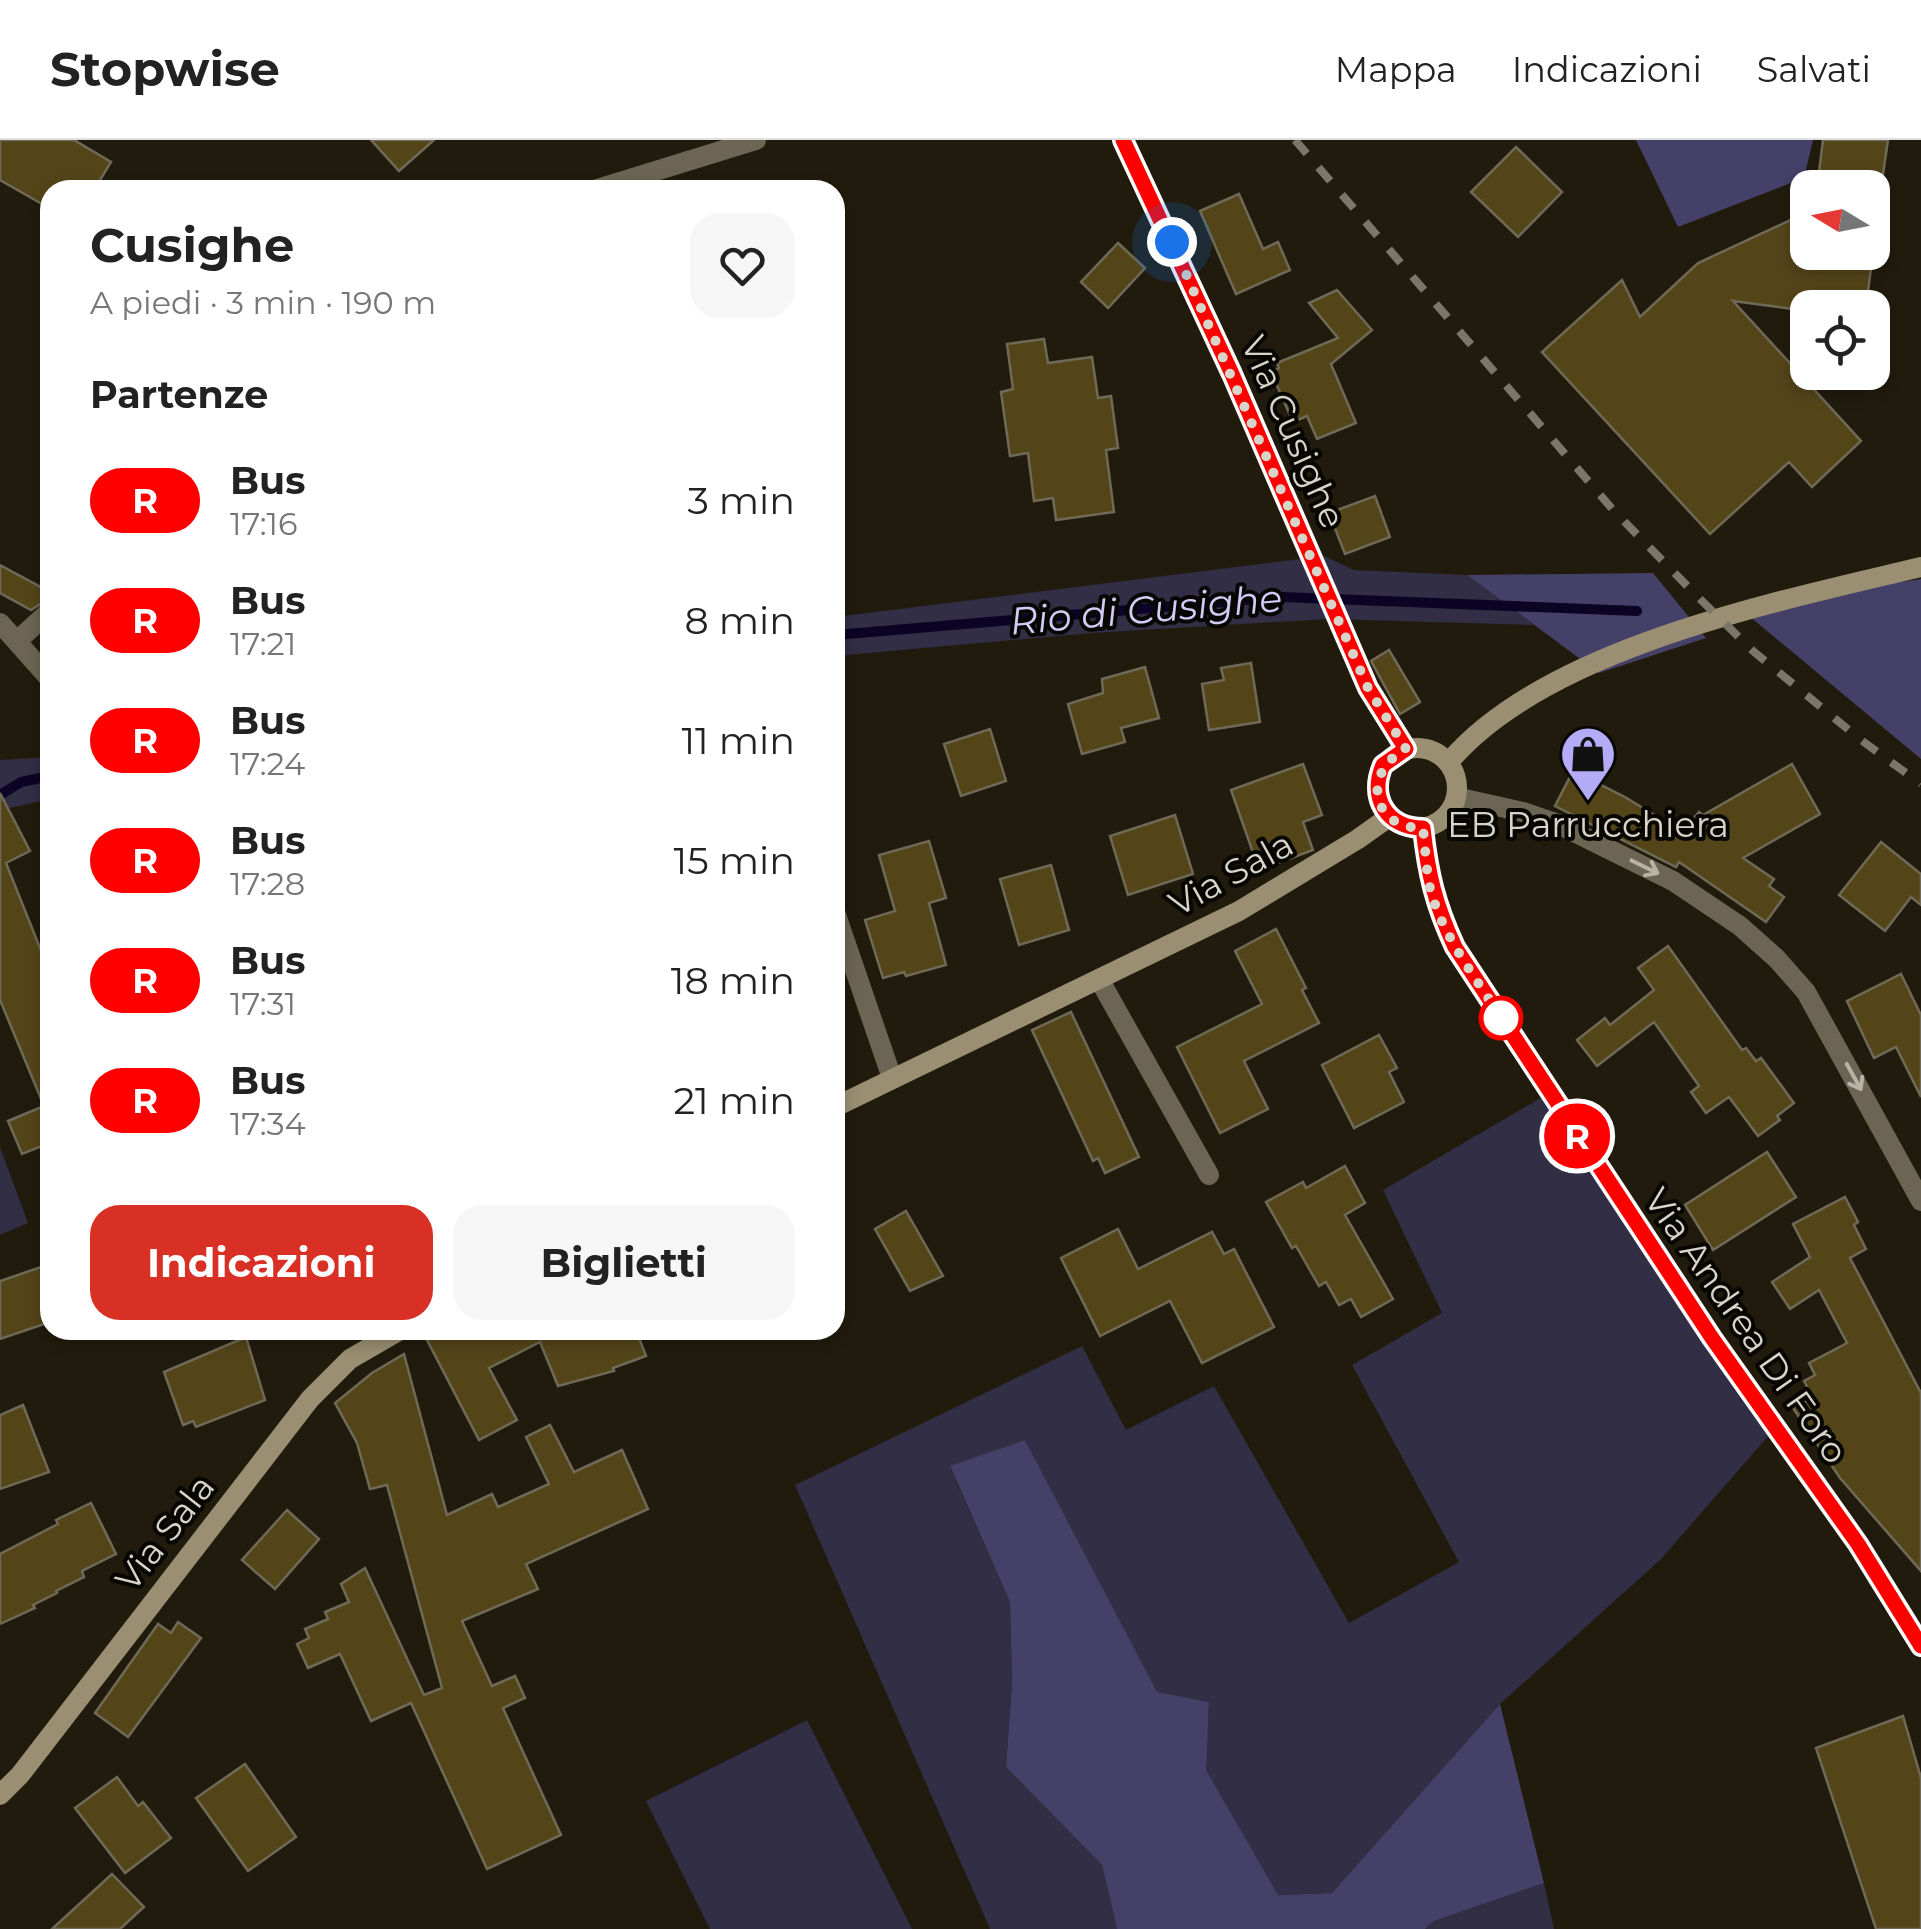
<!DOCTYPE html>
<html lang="it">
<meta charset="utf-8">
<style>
body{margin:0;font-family:Montserrat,sans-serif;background:#f6f6f6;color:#222;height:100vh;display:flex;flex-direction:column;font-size:38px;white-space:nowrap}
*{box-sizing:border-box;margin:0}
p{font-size:32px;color:#767676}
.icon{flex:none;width:55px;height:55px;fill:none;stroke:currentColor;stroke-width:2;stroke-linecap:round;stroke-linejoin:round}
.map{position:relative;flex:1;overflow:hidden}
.drawer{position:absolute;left:40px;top:40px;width:805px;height:1160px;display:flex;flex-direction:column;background:#fff;border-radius:30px;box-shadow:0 5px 15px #0003}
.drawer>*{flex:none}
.badge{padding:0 20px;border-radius:32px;font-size:35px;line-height:65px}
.needle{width:65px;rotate:280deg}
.tools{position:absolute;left:1790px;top:30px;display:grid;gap:20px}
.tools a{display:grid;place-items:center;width:100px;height:100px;border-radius:20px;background:#fff;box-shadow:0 5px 15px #0003;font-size:50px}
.you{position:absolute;width:50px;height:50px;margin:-25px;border:8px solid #fff;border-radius:50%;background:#1a73e8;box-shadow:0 0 0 15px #1a73e833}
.map>.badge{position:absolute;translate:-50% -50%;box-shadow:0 0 0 5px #fff}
h2{padding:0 50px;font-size:38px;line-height:90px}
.round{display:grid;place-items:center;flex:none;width:105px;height:105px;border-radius:30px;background:#f6f6f6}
.head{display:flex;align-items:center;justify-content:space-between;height:170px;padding:0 50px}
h1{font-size:48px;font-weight:700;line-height:75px}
.primary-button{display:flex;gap:20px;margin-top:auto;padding:20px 50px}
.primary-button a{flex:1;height:115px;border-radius:30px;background:#d93025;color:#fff;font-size:40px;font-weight:700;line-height:115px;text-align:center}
.primary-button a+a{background:#f6f6f6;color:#222}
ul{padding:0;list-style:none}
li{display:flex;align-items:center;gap:30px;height:120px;padding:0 50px}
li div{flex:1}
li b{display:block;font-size:38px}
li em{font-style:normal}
li .badge{min-width:110px;font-weight:700;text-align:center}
header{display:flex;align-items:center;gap:60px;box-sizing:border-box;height:140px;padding:0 50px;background:#fff;border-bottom:2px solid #e0e0e0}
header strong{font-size:48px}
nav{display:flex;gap:55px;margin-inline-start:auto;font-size:35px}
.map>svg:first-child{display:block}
.green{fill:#312e45}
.forest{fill:#454067}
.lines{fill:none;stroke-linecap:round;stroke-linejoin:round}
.stream{stroke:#0c0424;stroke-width:10}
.building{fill:#544519;stroke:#6f6957;stroke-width:2.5}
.street{stroke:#6c6553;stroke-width:20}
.secondary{stroke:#9a8f72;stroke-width:20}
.rail{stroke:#7a7669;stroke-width:8;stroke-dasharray:18 18;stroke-linecap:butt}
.oneway{stroke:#b7b3a6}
.line-casing{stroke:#fff;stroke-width:22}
.line{stroke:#f00;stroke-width:15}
.walk{stroke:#d7d4ca;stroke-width:10;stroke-dasharray:0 18}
.stop-dot{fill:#fff;stroke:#f00;stroke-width:5}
.labels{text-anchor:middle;stroke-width:8;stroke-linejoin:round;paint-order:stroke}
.street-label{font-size:35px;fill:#d7d4ca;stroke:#080602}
.poi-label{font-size:35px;fill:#d7d4ca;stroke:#080602}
.water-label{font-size:38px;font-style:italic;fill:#d0ccf6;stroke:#080602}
</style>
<header>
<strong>Stopwise</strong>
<nav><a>Mappa</a><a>Indicazioni</a><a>Salvati</a></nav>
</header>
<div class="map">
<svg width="1921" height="1789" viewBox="0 0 1921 1789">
<rect width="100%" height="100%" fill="#201b0c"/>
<g class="green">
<polygon points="1324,416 1354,430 1467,435 1534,485 1328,479 1092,493 835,516 835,477"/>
<polygon points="50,617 50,659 0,670 0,620"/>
<polygon points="1556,949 1771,1293 1661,1419 1500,1564 1332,1753 1278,1755 1205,1630 1209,1562 1157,1553 1025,1300 950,1327 1010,1462 1012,1543 1006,1627 1102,1725 1117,1789 990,1789 795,1345 1082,1206 1126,1290 1214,1246 1349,1483 1459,1422 1352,1225 1442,1173 1383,1050"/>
<polygon points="0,1007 28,1083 0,1095"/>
<polygon points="807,1580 912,1789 710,1789 646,1661"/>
<polygon points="1544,1743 1554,1789 1425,1789 1434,1781"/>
</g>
<g class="forest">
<polygon points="1636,0 1813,0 1804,38 1678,87"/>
<polygon points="1653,433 1706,498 1599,533 1467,435"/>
<polygon points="1921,439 1921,619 1737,466"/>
<polygon points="1025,1300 1157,1552 1209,1562 1206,1630 1278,1755 1332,1753 1500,1564 1544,1743 1434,1781 1425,1789 1117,1789 1102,1725 1006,1627 1012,1543 1010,1462 950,1326"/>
</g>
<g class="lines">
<g class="stream">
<polyline points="835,495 1282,457 1637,471"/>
<polyline points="0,655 21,642 50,636"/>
</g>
</g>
<g class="building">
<polygon points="0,0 74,0 111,22 94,50 50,50 49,68 0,40"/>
<polygon points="371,0 434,0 399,31"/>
<polygon points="1823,0 1888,0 1881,48 1817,48"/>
<polygon points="1516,7 1562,52 1518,97 1471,52"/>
<polygon points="1239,54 1263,109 1278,102 1290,130 1236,154 1200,71"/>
<polygon points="1808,72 1808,112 1873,112 1866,168 1808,168 1808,171 1733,161 1861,301 1812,347 1789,322 1710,394 1542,212 1622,140 1640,177 1698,123"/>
<polygon points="1118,103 1145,128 1108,168 1081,142"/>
<polygon points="1337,150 1372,190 1331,224 1356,283 1317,299 1307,276 1293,282 1271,232 1279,228 1277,223 1338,198 1309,163"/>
<polygon points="1044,199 1048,223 1092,217 1098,258 1111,256 1118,308 1106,310 1114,372 1056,380 1053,358 1034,361 1028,313 1010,316 1001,252 1013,249 1007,204"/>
<polygon points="1375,356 1390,397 1345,414 1329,373"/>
<polygon points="0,425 50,452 50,458 31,470 0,453"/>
<polygon points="1389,510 1420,562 1400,574 1371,521"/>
<polygon points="1251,523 1260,582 1209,590 1202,544 1224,540 1221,528"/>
<polygon points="1145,527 1159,578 1121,588 1125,602 1082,614 1068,564 1103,553 1102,539"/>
<polygon points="990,589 1006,641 961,656 944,604"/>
<polygon points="1303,624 1322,675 1303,682 1313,710 1259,730 1231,650"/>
<polygon points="1792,624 1820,674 1743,718 1774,739 1769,746 1784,757 1766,782 1679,722 1676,727 1555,666 1573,631 1625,657 1682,692 1699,672 1703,675"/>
<polygon points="0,653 30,711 6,723 50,833 50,1003 22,1014 8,981 44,966 0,860"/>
<polygon points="1175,675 1193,734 1128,755 1110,696"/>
<polygon points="929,701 946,758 929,763 946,825 906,836 904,832 883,838 865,780 895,771 879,715"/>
<polygon points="1881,702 1921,734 1921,765 1911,757 1885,791 1839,755"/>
<polygon points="1051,725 1069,790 1019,805 1000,739"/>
<polygon points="1276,789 1306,848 1302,850 1319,883 1244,921 1268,969 1220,993 1177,907 1262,864 1235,811"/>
<polygon points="1668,806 1742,910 1746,908 1756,921 1761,918 1794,963 1777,976 1780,980 1758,996 1729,957 1706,973 1691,952 1699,946 1654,882 1597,926 1577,900 1605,878 1610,885 1654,850 1638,828"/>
<polygon points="1901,834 1921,875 1921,957 1896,907 1874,918 1847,861"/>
<polygon points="1071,872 1139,1017 1105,1033 1098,1018 1093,1021 1032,890"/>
<polygon points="1379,895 1397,928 1389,932 1404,962 1354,988 1322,925"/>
<polygon points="1767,1012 1796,1057 1713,1110 1685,1065"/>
<polygon points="1345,1026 1365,1063 1345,1075 1393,1159 1361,1177 1351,1159 1339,1165 1326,1142 1319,1146 1296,1106 1292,1108 1266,1062 1303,1042 1306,1048"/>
<polygon points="1845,1057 1858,1082 1854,1085 1866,1109 1850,1118 1921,1253 1921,1431 1840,1338 1793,1268 1813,1258 1804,1241 1815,1235 1809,1223 1847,1203 1819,1150 1790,1169 1772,1142 1810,1117 1793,1084"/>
<polygon points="906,1071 943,1136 910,1151 875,1089"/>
<polygon points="1118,1089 1138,1129 1212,1092 1224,1114 1234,1109 1274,1187 1202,1223 1170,1161 1100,1196 1061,1118"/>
<polygon points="50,1124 50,1182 0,1199 0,1141"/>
<polygon points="448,1190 636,1190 646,1216 613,1228 614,1231 558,1246 540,1202 489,1228 517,1280 479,1300 427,1200"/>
<polygon points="246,1197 265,1260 196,1287 193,1281 183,1285 164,1232"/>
<polygon points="404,1214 447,1375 492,1354 498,1367 549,1344 526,1297 550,1285 574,1332 622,1310 648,1369 526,1424 538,1449 462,1481 492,1546 515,1536 525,1558 503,1568 561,1695 487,1729 411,1563 371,1581 340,1514 308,1528 297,1504 309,1498 305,1489 328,1479 325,1472 349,1462 341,1444 365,1428 424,1555 442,1548 387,1345 370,1349 357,1303 335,1263 372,1233"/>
<polygon points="23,1265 49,1332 0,1349 0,1275"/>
<polygon points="91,1363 116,1414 82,1431 84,1437 56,1451 57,1453 33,1465 35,1468 0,1484 0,1414 58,1384 56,1380"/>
<polygon points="287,1370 319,1399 275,1449 242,1420"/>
<polygon points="178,1482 201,1498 128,1597 95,1573 158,1484 171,1493"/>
<polygon points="1903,1576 1921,1638 1921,1789 1876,1789 1816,1608"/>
<polygon points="245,1624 296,1697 248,1731 196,1658"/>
<polygon points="117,1637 138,1666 143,1662 171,1698 125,1733 75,1668"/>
<polygon points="112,1734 144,1767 120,1789 52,1789"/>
</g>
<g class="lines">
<g class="street">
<polyline points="594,50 756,0"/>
<polyline points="0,483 50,539"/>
<polyline points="17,501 50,471"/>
<polyline points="1456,657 1523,672 1558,684 1673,741 1740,786 1777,819 1806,852 1921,1061"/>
<polyline points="835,772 892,938"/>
<polyline points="1099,839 1209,1035"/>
</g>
<g class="secondary">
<polyline points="1123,0 1232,234 1368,548 1405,609"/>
<circle cx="1417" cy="648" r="40"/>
<path d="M1449 622C1545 508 1779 461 1921 427"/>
<path d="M1423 688C1428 734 1434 764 1455 807L1712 1199 1858 1404 1921 1506"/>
<polyline points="835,967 1239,771 1358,699 1389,677"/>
<polyline points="0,1655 20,1635 310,1259 350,1219 400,1190"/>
</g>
<polyline class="rail" points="1295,0 1614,371 1697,456 1753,511 1861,600 1921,644"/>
</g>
<defs><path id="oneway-shaft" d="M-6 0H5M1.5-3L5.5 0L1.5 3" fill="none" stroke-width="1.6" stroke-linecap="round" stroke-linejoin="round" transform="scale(2.5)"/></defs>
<g class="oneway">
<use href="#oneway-shaft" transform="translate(1645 727) rotate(26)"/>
<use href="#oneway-shaft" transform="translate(1854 937) rotate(61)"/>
</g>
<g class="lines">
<g class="line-casing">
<path id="line" d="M1123 0 1232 234 1368 548 1406 609 1383 625C1369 657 1386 688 1423 688 1428 734 1435 764 1455 807L1712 1198 1858 1404 1921 1506"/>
</g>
<use href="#line" class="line"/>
<path class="walk" d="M1172 102 1368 548 1406 609C1361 632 1371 689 1423 688 1425 706 1426 725 1429 744 1440 793 1475 836 1501 878"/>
</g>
<defs>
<g id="shop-pin" transform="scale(2.875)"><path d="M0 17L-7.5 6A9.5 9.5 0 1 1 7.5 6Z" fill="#b5acf8" stroke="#080602"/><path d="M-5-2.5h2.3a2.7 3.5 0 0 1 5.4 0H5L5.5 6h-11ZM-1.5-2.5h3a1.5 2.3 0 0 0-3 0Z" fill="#111"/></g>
</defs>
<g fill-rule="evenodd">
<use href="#shop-pin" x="1588" y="614"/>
</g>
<circle class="stop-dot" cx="1501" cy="878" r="20"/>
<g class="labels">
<g class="street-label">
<text transform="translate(1293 292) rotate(66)" y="12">Via Cusighe</text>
<text transform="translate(1231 734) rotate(-29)" y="12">Via Sala</text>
<text transform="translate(1746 1186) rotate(55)" y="12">Via Andrea Di Foro</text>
<text transform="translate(165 1393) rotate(-52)" y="12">Via Sala</text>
</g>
<g class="poi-label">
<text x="1588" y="697">EB Parrucchiera</text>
</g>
<g class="water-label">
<text transform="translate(1146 470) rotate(-5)" y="13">Rio di Cusighe</text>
</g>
</g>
</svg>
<div class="tools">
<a><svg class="needle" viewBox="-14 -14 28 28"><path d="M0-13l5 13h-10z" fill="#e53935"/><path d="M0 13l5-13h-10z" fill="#767676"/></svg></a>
<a><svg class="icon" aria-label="locate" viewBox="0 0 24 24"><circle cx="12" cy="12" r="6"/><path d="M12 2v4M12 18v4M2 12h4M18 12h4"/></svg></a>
</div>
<div class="you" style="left:1172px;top:102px"></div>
<b class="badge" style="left:1577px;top:996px;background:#f00;color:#fff">R</b>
<section class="drawer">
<div class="head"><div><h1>Cusighe</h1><p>A piedi · 3 min · 190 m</p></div><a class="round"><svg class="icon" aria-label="heart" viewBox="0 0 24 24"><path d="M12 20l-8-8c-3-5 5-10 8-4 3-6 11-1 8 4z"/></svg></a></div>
<h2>Partenze</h2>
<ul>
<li><span class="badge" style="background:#f00;color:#fff">R</span><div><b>Bus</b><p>17:16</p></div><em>3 min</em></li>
<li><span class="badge" style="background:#f00;color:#fff">R</span><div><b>Bus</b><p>17:21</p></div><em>8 min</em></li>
<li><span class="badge" style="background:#f00;color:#fff">R</span><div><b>Bus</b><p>17:24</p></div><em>11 min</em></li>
<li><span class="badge" style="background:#f00;color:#fff">R</span><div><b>Bus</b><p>17:28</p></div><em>15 min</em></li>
<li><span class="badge" style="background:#f00;color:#fff">R</span><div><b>Bus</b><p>17:31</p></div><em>18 min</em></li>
<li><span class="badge" style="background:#f00;color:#fff">R</span><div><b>Bus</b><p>17:34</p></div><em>21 min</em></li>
</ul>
<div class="primary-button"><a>Indicazioni</a><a>Biglietti</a></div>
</section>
</div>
